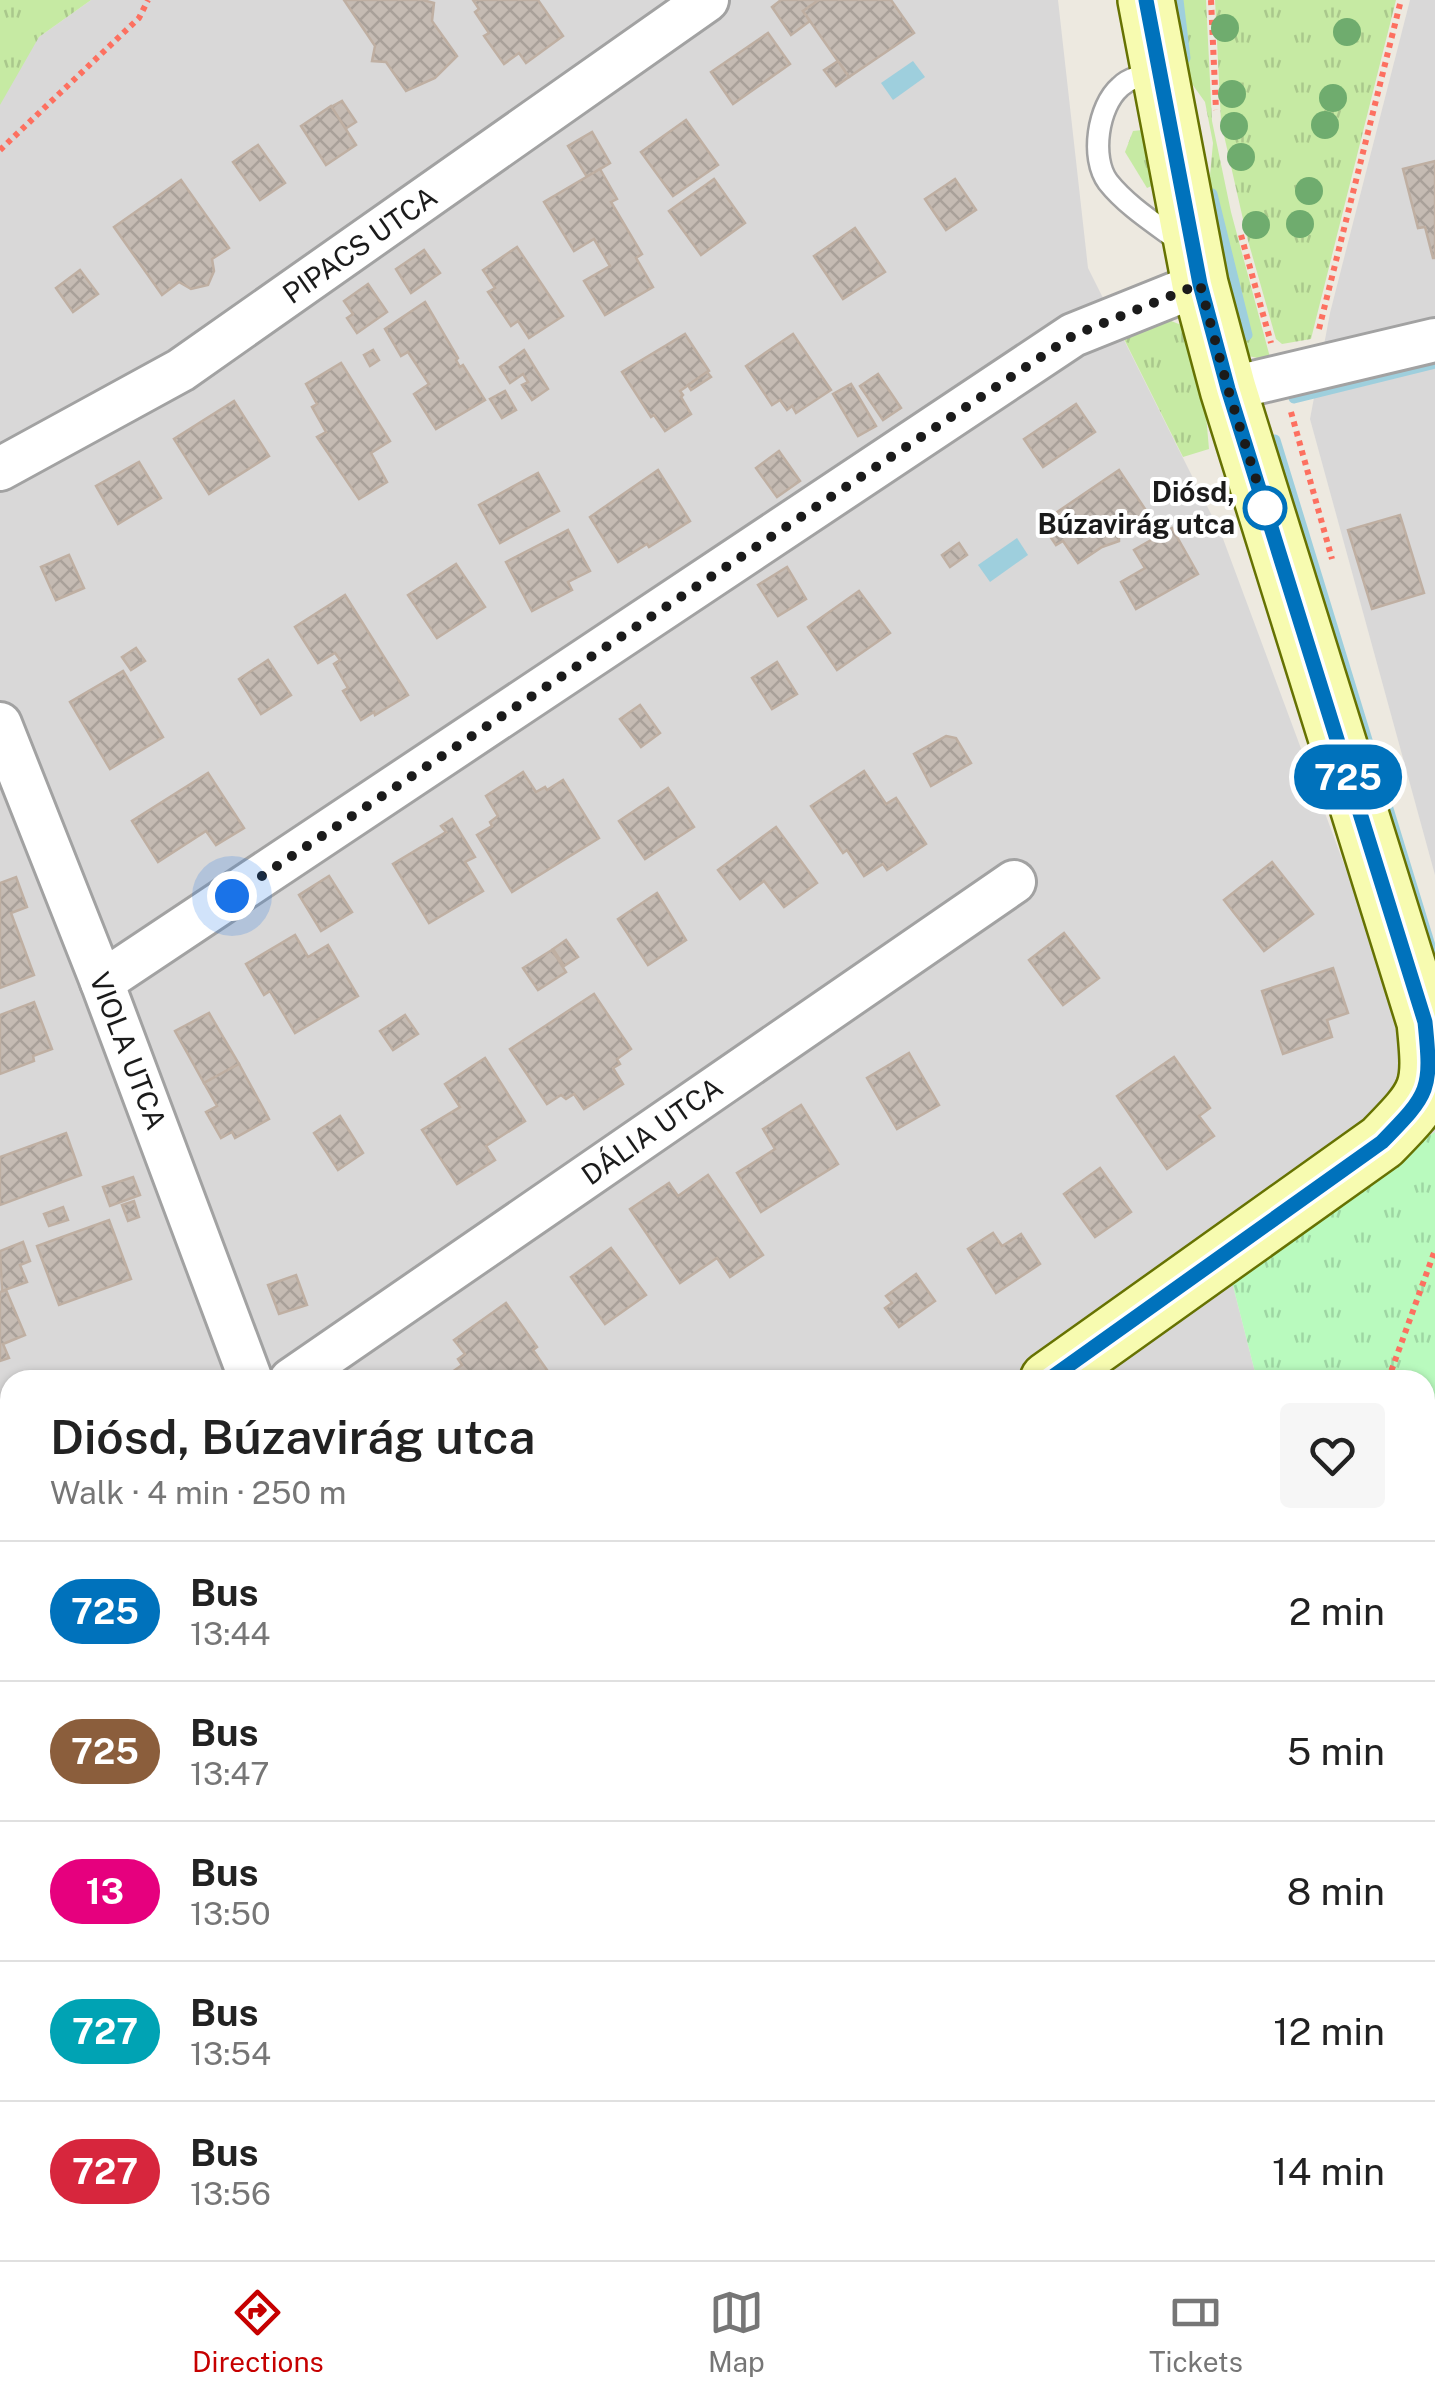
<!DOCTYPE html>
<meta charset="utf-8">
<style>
body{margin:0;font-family:"Public Sans",sans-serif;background:#f6f6f6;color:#222;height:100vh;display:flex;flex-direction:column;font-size:38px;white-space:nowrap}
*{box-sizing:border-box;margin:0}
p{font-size:32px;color:#767676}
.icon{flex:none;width:55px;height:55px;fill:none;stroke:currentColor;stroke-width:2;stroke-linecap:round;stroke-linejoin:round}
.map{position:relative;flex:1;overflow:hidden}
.drawer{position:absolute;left:0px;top:1370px;width:1435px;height:890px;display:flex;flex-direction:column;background:#fff;border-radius:30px 30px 0 0;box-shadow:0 2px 8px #0004}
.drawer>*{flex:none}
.badge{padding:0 20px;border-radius:32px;font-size:35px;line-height:65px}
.you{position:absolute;width:50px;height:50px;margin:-25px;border:8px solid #fff;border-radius:50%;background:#1a73e8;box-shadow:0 0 0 15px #1a73e833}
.map>.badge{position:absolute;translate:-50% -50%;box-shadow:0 0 0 5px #fff}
.round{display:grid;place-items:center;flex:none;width:105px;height:105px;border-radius:10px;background:#f6f6f6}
.overview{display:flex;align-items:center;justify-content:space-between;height:170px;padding:0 50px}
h1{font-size:48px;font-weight:600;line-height:75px}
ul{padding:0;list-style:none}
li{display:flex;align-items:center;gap:30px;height:140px;padding:0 50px;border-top:2px solid #e0e0e0}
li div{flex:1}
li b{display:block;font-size:38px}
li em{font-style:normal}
li .badge{min-width:110px;font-weight:700;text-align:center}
.tabs{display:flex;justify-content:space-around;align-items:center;height:140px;border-top:2px solid #e0e0e0;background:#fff;font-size:28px;color:#767676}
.tabs a{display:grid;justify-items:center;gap:5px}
.tabs .active{color:#c60000}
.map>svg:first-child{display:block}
.residential{fill:#d9d8d8}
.grass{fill:url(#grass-tufts)}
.park{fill:url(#park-tufts)}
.water{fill:#9ecfdd}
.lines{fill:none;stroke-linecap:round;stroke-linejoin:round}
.stream{stroke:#9ecfdd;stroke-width:11}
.building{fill:url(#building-cross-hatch);stroke:#bfafa2;stroke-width:2.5}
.lane-casing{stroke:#a2a2a2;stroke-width:25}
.street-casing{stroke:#a2a2a2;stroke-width:48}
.secondary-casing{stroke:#667202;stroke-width:60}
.path{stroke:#fd7060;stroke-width:6;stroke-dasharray:5 5;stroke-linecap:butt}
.lane{stroke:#fff;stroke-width:20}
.street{stroke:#fff;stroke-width:42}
.secondary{stroke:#f7fbb0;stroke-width:55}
.tree{fill:#6fac6e}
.line-casing{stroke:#fff;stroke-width:22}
.line{stroke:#0072bc;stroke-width:15}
.walk{stroke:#1b1b1b;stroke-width:10;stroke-dasharray:0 18}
.stop-dot{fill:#fff;stroke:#0072bc;stroke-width:5}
.labels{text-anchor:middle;stroke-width:8;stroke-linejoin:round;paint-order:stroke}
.street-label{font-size:28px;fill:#1b1b1b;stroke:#fff}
.stop-label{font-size:28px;font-weight:bold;fill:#1b1b1b;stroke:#fff;text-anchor:end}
</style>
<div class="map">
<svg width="1435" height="2260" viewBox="0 0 1435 2260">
<defs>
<pattern id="grass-tufts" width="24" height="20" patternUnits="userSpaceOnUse" patternTransform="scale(2.5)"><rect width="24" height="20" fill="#c6eaa3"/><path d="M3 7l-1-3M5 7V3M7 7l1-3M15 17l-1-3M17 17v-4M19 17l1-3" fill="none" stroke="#aac88c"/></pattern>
<pattern id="park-tufts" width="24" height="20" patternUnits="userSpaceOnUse" patternTransform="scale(2.5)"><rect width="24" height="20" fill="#b9fabe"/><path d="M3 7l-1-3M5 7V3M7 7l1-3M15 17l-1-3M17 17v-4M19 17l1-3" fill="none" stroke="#9ed6a3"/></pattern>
<pattern id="building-cross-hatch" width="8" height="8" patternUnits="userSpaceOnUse" patternTransform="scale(2.5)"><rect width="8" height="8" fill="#c5bbb3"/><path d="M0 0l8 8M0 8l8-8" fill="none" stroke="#a9a099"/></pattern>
</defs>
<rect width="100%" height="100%" fill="#ede9e0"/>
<g class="residential">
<polygon points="91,0 1058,0 1088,268 1222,536 1435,1109 1435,1132 1228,1266 1257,1380 10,1380 10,2250 1347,2250 1339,2260 0,2260 0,74 8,59"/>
<polygon points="1410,0 1435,0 1435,875 1310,419 1330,313"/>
<polygon points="1425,2047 1435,2087 1435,2177 1425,2184"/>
</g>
<g class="grass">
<polygon points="0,0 91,0 39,37 0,105"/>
<polygon points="1162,0 1206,0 1212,121 1231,212 1271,361 1244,355 1205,230 1213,143 1205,102 1182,70"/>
<polygon points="1215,0 1396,0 1311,339 1282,344 1276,339 1247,237 1221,122"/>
<polygon points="1152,129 1163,181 1147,188 1125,152 1133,131"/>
<polygon points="1164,318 1186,327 1200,347 1209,449 1183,457 1119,329"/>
</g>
<g class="park">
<polygon points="1435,1132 1435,2087 1425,2047 1425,1380 1257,1380 1228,1266"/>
<polygon points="1435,2177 1435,2260 1339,2260 1347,2250 1425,2250 1425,2184"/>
</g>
<g class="water">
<polygon points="913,61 925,77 893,100 881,83"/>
<polygon points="1017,538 1028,555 990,582 978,565"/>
</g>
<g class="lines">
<g class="stream">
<polyline points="1178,0 1185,58"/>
<polyline points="1212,194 1247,335"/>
<polyline points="1294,398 1435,363"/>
<polyline points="1275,440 1435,962"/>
</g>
</g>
<g class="building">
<polygon points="344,0 423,0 434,3 432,21 457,56 435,78 406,91 386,62 372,61 375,46"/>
<polygon points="473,0 538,0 563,36 526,63 519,53 504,64 484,36 489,33 475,12 479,9"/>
<polygon points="781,0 819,0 803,11 810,21 791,35 772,7"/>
<polygon points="819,0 891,0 914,33 849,77 803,11"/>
<polygon points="768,33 790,64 733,104 711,72"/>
<polygon points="838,61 849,77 836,86 824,70"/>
<polygon points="342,101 356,122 345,129 331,107"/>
<polygon points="331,106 356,145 326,165 301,126"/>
<polygon points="686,120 718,165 673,196 641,152"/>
<polygon points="592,132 610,163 587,177 568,146"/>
<polygon points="258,145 285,183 260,200 233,162"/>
<polygon points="1435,161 1435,258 1433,258 1425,227 1418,228 1403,169"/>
<polygon points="600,169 617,199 611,202 642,254 636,258 653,287 605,315 584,281 610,266 594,239 574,251 544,202"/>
<polygon points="714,179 745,223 701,255 669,211"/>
<polygon points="955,179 976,210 946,230 925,199"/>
<polygon points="181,180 229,248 212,259 214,271 208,285 191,289 179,282 162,295 114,227"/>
<polygon points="855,228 885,272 843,299 814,256"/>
<polygon points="517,247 563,316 529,338 518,321 511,326 488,292 495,288 483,270"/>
<polygon points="424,250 440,273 411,293 396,269"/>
<polygon points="80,270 98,294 73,312 56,288"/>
<polygon points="368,284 387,312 357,333 347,318 353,314 344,301"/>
<polygon points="425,302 458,358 456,360 460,367 463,365 485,400 436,429 414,394 429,384 408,352 401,356 385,329"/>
<polygon points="685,334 709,371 680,391 683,395 681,397 691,414 665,431 654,415 651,417 622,372"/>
<polygon points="793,334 831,390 796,413 792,406 787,410 780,400 772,405 746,366"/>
<polygon points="373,350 379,360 370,366 364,355"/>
<polygon points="524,350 548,389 532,400 522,385 528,382 523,374 510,383 500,367"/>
<polygon points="341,363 390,441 371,453 387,482 359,499 317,437 326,432 312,407 317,404 306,384"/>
<polygon points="707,372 711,377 691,390 688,385"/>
<polygon points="878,374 901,408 883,420 860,386"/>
<polygon points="851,384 876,426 858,436 833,394"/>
<polygon points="505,391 516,410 502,418 490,399"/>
<polygon points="234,401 269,456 209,494 174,439"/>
<polygon points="1076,404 1095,432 1043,467 1024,439"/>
<polygon points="779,451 800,481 777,497 756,468"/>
<polygon points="139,462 161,498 118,524 96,486"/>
<polygon points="658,470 690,521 649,547 647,544 618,562 590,517"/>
<polygon points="1119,470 1149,515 1119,536 1119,541 1102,547 1078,563 1063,541 1056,545 1041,523"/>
<polygon points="538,473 559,511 500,543 479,505"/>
<polygon points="1400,515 1424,593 1372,609 1348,530"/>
<polygon points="1172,528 1198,574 1136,609 1121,582 1145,568 1134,550"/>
<polygon points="568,530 590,571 568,582 572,590 532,611 506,562"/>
<polygon points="959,543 967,555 950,567 942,555"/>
<polygon points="69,555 84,588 56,600 41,567"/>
<polygon points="456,564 485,607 437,638 408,595"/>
<polygon points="787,567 806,599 778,616 758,585"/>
<polygon points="859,591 890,633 837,670 808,627"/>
<polygon points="345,595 408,695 375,715 374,712 361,720 343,691 348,688 334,664 340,660 335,653 318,663 295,627"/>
<polygon points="136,648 145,661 131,670 122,657"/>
<polygon points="268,660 291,695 261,714 239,679"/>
<polygon points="777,662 797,694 772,709 752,678"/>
<polygon points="123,671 163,737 110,769 70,702"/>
<polygon points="640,705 660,733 641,747 620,719"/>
<polygon points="946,736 956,738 971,763 931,786 914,754"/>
<polygon points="864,771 886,804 896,798 926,844 887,870 883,864 864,876 847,850 843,853 811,806"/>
<polygon points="523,772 536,792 545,787 547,790 563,780 599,838 512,892 477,835 492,826 490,822 498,816 486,796"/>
<polygon points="208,773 244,828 216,845 206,831 158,862 132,821"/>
<polygon points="668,788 694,827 645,859 619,821"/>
<polygon points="452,819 475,857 465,862 483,891 429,923 393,864 446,832 441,826"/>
<polygon points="776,827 817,883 784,907 764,881 740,899 718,870"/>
<polygon points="1272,862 1313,914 1264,951 1224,900"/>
<polygon points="329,876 352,912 321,931 299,895"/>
<polygon points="16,877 27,907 11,913 34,975 0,988 0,883"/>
<polygon points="657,893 686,940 648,965 618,919"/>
<polygon points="1064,933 1099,978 1063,1005 1029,960"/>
<polygon points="295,935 308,957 328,945 358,996 295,1033 270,991 264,995 246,964"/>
<polygon points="566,940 578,957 564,966 553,949"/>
<polygon points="552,950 566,972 538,990 523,968"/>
<polygon points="1333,968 1348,1013 1327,1020 1332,1037 1283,1054 1262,991"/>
<polygon points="594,994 631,1049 617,1059 620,1064 613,1068 623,1084 584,1109 574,1094 566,1099 561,1095 547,1104 510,1049"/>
<polygon points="34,1002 52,1049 33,1056 34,1061 0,1074 0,1015"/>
<polygon points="209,1013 239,1064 204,1083 175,1031"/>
<polygon points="405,1015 418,1034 393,1050 380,1031"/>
<polygon points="909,1053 939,1105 897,1129 867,1078"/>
<polygon points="1174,1057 1210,1108 1199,1116 1214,1136 1167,1169 1117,1096"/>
<polygon points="485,1058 525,1121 486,1146 495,1160 457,1184 422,1130 460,1107 445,1084"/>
<polygon points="239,1064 269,1119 235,1138 232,1132 221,1138 206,1112 217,1106 204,1083"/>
<polygon points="801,1105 838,1164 761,1212 737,1173 775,1149 763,1129"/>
<polygon points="340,1116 363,1153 338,1170 314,1133"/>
<polygon points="66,1133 81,1175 0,1205 0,1157"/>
<polygon points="1100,1168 1131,1212 1095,1237 1064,1194"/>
<polygon points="708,1175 763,1255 730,1277 717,1258 680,1283 630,1209 669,1183 678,1196"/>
<polygon points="133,1177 140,1195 110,1206 103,1187"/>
<polygon points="134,1201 139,1217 128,1221 122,1205"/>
<polygon points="63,1207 68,1220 49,1226 44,1214"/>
<polygon points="109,1220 131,1279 59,1305 37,1246"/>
<polygon points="993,1233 1002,1246 1021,1234 1040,1264 996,1293 968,1249"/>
<polygon points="23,1242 30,1261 20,1265 27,1282 2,1291 0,1251"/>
<polygon points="611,1248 646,1295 605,1324 571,1277"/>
<polygon points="916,1274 935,1301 899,1327 885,1308 892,1303 886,1296"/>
<polygon points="296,1275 307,1305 279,1314 268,1285"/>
<polygon points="6,1290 25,1335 3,1344 9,1358 0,1361 0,1292"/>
<polygon points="506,1303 537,1347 533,1350 554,1380 447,1380 445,1377 462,1365 458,1359 465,1354 454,1340"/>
<polygon points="8,1843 10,1846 10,1936 3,1927 7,1924 0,1913 0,1848"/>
<polygon points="1227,2250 1236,2260 1216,2260"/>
<polygon points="1261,2250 1294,2250 1283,2260 1269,2260"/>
</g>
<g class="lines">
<g class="lane-casing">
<path id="lane" d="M1156 74C1142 76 1130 77 1120 87 1098 106 1090 158 1108 182 1127 206 1156 224 1180 242"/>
</g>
<g class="street-casing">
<g id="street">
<polyline points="1228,389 1435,340"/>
<polyline points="0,469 181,370 707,0"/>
<polyline points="0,724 102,982 251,1380"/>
<polyline points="102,982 1073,335 1200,284"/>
<polyline points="291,1380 1014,882"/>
<polyline points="0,1500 10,1495"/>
<polyline points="327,2250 332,2260"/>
<polyline points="872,2250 878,2260"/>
<polyline points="1146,2260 1157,2250"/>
</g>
</g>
<g class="secondary-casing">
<g id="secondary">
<path d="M1048 1380 1382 1142C1430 1093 1432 1090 1425 1022L1228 389 1200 284 1146 0"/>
<polyline points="0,2116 10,2109"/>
</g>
</g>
<g class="path">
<polyline points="1211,0 1216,110"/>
<polyline points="0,150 139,18 148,0"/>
<polyline points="1241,235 1271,343"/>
<polyline points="1319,329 1401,0"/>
<polyline points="1291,412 1332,559"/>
<polyline points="1388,1380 1435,1250"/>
<polyline points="1425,1596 1435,1614"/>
<polyline points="626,2250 632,2260"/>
</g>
<use href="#lane" class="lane"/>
<use href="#street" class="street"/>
<use href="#secondary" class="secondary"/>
</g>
<g class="tree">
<circle cx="1225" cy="28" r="14"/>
<circle cx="1347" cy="32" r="14"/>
<circle cx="1232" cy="94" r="14"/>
<circle cx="1333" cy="98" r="14"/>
<circle cx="1325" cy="125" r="14"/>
<circle cx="1234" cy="126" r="14"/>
<circle cx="1241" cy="157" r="14"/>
<circle cx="1309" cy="191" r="14"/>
<circle cx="1300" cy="224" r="14"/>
<circle cx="1256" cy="225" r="14"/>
</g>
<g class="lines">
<g class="line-casing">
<path id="line" d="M1048 1380 1382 1142C1430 1093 1432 1090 1425 1022L1228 389 1200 284 1146 0"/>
</g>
<use href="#line" class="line"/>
<polyline class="walk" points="232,896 1074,335 1200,284 1228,389 1265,508"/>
</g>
<circle class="stop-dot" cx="1265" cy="508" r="20"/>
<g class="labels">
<g class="street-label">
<text transform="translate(360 245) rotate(-35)" y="10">PIPACS UTCA</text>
<text transform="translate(128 1051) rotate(69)" y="10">VIOLA UTCA</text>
<text transform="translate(652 1131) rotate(-35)" y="10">DÁLIA UTCA</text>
</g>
<g class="stop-label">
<text x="1235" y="502">Diósd,<tspan x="1235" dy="32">Búzavirág utca</tspan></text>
</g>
</g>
</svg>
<div class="you" style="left:232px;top:896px"></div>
<b class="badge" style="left:1348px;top:777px;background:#0072bc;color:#fff">725</b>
<section class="drawer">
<div class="overview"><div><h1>Diósd, Búzavirág utca</h1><p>Walk · 4 min · 250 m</p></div><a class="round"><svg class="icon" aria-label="heart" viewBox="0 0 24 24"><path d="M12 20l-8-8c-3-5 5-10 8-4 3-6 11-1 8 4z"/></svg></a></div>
<ul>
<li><span class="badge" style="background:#0072bc;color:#fff">725</span><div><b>Bus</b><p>13:44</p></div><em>2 min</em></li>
<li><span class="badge" style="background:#8b5e3c;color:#fff">725</span><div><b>Bus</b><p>13:47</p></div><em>5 min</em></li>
<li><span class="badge" style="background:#e6007e;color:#fff">13</span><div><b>Bus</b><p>13:50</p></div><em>8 min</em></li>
<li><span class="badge" style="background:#00a3b4;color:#fff">727</span><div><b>Bus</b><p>13:54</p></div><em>12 min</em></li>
<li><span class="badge" style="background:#d7263d;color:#fff">727</span><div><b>Bus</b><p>13:56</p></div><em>14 min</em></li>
</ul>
</section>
</div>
<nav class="tabs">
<a class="active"><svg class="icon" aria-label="directions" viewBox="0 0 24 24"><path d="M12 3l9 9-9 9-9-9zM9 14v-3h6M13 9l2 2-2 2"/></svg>Directions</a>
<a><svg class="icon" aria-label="map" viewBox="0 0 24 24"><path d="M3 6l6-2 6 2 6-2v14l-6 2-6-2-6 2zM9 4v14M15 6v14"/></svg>Map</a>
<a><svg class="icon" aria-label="tickets" viewBox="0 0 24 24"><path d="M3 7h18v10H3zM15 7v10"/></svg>Tickets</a>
</nav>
